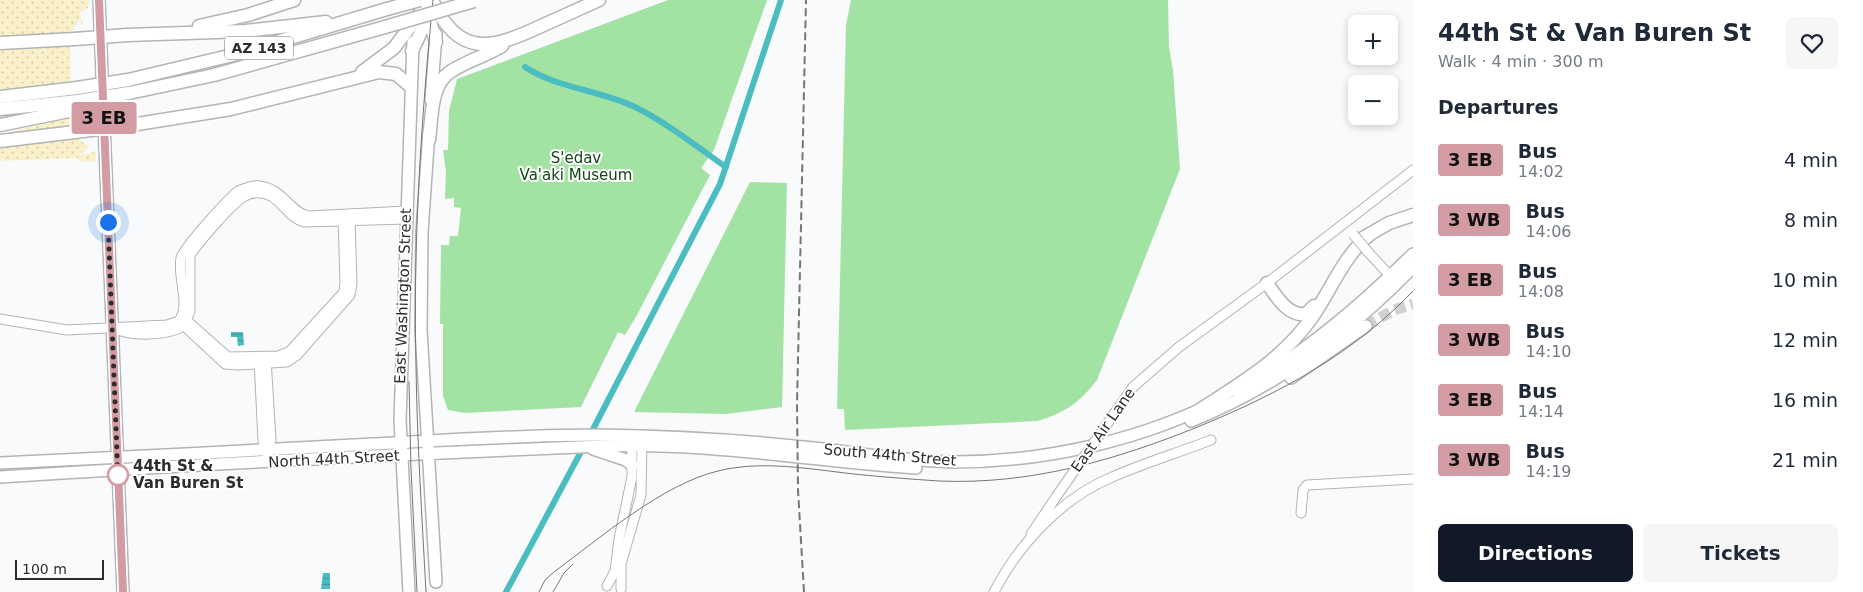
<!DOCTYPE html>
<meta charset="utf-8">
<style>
body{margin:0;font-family:"DejaVu Sans",sans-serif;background:#f6f6f7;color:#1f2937;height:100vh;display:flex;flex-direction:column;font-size:19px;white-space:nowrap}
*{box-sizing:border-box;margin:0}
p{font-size:16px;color:#747a83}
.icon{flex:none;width:28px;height:28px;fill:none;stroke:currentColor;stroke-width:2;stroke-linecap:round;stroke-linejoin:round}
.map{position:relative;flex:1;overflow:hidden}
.panel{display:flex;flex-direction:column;background:#fff;width:450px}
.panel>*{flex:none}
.badge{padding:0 10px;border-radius:4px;font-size:18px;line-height:32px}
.buttons{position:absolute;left:1348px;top:15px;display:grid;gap:10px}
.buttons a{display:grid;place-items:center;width:50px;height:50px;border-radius:8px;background:#fff;box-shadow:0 2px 8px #0003;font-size:25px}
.scale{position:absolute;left:15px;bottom:12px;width:89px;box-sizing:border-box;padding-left:5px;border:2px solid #2d2d2e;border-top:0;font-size:14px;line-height:18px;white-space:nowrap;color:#2d2d2e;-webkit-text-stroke:4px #fff;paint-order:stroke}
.you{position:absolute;width:25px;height:25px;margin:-12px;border:4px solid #fff;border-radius:50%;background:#1a73e8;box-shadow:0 0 0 8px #1a73e833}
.map>.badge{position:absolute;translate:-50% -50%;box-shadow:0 0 0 2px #fff}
h2{padding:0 25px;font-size:19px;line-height:45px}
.round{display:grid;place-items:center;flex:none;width:52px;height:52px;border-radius:8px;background:#f6f6f7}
.headline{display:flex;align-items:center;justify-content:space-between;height:85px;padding:0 25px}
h1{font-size:24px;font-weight:600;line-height:38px}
.primary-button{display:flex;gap:10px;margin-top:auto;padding:10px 25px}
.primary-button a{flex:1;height:58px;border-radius:8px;background:#111827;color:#fff;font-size:20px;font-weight:600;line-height:58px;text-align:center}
.primary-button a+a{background:#f6f6f7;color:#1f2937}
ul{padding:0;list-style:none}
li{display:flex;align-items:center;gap:15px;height:60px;padding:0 25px}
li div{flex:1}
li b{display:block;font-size:19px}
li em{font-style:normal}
li .badge{min-width:55px;font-weight:700;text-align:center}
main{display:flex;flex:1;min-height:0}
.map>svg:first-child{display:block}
.sand{fill:url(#sand-dots)}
.park{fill:#a2e2a2}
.water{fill:url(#water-rules)}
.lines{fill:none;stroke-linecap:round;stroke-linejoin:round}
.canal{stroke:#4bbdc0;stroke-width:6}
.major-tunnel{stroke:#d0d1d3;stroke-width:11;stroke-dasharray:11 5.5;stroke-linecap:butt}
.minor-casing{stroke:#b2b4b5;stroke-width:11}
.major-casing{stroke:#b2b4b5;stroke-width:14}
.highway-casing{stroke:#b2b4b5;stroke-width:15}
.minor{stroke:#fff;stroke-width:9}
.major{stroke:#fff;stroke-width:11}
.highway{stroke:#fff;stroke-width:12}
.tram{stroke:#767678;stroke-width:1}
.rail{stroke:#767678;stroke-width:2;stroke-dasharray:8 4;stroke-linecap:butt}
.minor-bridge-casing{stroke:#b2b4b5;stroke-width:11;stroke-linecap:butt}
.highway-bridge-casing{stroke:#b2b4b5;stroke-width:15;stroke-linecap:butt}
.minor-bridge{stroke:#fff;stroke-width:9}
.highway-bridge{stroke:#fff;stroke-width:12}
.line-casing{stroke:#fff;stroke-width:11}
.line{stroke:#d39ca3;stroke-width:8}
.walk{stroke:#2d2d2e;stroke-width:5;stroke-dasharray:0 9}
.stop-dot{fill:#fff;stroke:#d39ca3;stroke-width:2.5}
.labels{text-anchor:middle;stroke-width:4;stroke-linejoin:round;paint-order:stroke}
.shield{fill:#fff;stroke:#6c6c6d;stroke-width:1}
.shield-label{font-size:14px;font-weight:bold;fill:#2d2d2e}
.park-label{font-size:15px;fill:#124616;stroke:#fff}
.street-label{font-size:15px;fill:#2d2d2e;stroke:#fff}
.stop-label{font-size:15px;font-weight:bold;fill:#2d2d2e;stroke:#fff;text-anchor:start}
</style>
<main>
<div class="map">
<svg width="1413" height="592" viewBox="0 0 1413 592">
<defs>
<pattern id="sand-dots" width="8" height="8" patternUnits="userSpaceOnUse" patternTransform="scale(1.25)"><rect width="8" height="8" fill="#faf1cb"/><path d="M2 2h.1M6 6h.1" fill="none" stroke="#d7cfaf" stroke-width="1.8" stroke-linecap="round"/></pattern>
<pattern id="water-rules" width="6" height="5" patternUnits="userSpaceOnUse" patternTransform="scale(1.25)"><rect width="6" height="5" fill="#4bbdc0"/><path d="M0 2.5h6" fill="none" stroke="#3f9a9c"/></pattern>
</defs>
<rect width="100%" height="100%" fill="#f9fafc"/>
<g class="sand">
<polygon points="0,0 89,0 88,8 80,12 83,26 79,20 72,32 0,37"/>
<polygon points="70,44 71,83 0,90 0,48"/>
<polygon points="72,116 74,129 7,133"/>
<polygon points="75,136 88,146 84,152 77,155 92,153 96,150 96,161 83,162 76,158 0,161 0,145"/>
</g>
<g class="park">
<polygon points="668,0 767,0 714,150 701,168 710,175 637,315 625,335 618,332 581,407 465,413 448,410 443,396 443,324 440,324 441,245 449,245 450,236 458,236 461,208 454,207 454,198 445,199 446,172 443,150 448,150 449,111 457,79"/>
<path d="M851 0H1168L1169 47 1173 70 1180 169 1097 380C1079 403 1065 413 1037 421L845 430 844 409H837L846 25Z"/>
<polygon points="750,182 787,183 782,407 726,414 634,412"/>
</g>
<g class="water">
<polygon points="231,332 243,332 244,345 238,346 237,337 231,337"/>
<polygon points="323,573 330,573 330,589 321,589"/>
</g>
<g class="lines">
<g class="canal">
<path d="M525 67C557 88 598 90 633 106 666 122 696 146 726 167"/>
<polyline points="589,437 720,184 781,0"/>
<polyline points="506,592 584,446"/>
</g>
<polyline class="major-tunnel" points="1366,326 1394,310 1413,304"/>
<g class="minor-casing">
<g id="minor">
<polyline points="1368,252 1394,280"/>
<polyline points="184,318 228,357 278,356 289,352 344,292 345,283 343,217"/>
<path d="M0 319 67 330 167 325 179 321C191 303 177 278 181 258 183 248 229 198 238 191 244 188 254 185 260 186 283 189 290 212 308 216L407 211"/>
<polyline points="181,323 225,364 238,365 287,362 297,355 350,295 352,284 350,216"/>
<path d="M113 328C132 337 166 336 184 326L190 311V255C199 242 232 203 245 196 253 192 263 192 271 196 283 203 290 218 304 222L406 219"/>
<polyline points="259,359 263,441 267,450"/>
<polyline points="266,359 271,440 267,456"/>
<polyline points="1114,414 1133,387 1179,347 1267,283 1413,170"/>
<polyline points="1301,513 1303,490 1307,485 1413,479"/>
<polyline points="1031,534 1056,497"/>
<polyline points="607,586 615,571 619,539 632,477 632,441"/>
<polyline points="621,589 621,564 641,495 642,440"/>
<path d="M994 592C1018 545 1061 499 1110 478 1143 463 1178 453 1211 440"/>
</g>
</g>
<g class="major-casing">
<g id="major">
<polyline points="99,0 123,592"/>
<polyline points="431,100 436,34"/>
<polyline points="429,131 422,232 421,330 436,582"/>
<polyline points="1291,378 1366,326"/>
<path d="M1238 391C1304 354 1359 307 1413 254"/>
<path d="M1191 421C1276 387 1350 332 1413 267"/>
<polyline points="593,449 626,460 632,465"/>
<path d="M0 463C124 457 249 451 373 444 448 440 523 435 599 435 670 436 742 440 813 448 859 453 906 461 953 462 1040 462 1129 443 1208 406"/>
<path d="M0 477C201 464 402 454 604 446 708 442 812 461 916 468"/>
<polyline points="409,592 400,420 413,42"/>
</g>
</g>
<g class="highway-casing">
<g id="highway">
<path d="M432 0C458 57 490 50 539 27 559 18 579 9 599 0"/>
<polyline points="427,11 436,42"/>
<polyline points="199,26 248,15 294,0"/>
<polyline points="127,35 245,31 326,22"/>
<polyline points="0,43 75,39"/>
<polyline points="412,51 432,8"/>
<polyline points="362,72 394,48 430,0"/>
<polyline points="128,80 233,55 387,9"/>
<polyline points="129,93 214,75 385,27"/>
<polyline points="0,97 77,88"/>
<polyline points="0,109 78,101"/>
<polyline points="0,125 79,109"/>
<polyline points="131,125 231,109 379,72 396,74 410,86"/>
<path d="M429 140C432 119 430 85 450 72 466 61 486 56 502 46"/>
<polyline points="0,141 75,132"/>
<polyline points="1363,238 1389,223 1413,215"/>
<path d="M1267 283C1276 296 1288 317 1306 314L1314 306"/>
<path d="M1201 409C1243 382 1284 358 1313 316 1332 288 1343 257 1370 234"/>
</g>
</g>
<use href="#minor" class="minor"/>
<use href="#major" class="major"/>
<use href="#highway" class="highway"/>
<g class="tram">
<polyline points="409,382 411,469 417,592"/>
<path d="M426 592C422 517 417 441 416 366 413 243 421 122 433 0"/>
<path d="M539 592 545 580 554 572C600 538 663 484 718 471 762 460 809 469 854 474 882 477 910 479 939 481 1030 485 1116 460 1200 426 1280 393 1353 354 1413 291"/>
<polyline points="553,592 564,573 573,564"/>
</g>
<polyline class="rail" points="804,592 798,490 797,404 806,0"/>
<g class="minor-bridge-casing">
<g id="minor-bridge">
<polyline points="1353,234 1368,252"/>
<polyline points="1056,497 1114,414"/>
</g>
</g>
<g class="highway-bridge-casing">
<g id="highway-bridge">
<polyline points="387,9 420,0"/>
<polyline points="385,27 474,1"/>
<polyline points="75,39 127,35"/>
<polyline points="77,88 128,80"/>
<polyline points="78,101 129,93"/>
<polyline points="75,132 131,125"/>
</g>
</g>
<use href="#minor-bridge" class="minor-bridge"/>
<use href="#highway-bridge" class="highway-bridge"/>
</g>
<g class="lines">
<g class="line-casing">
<polyline id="line" points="99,0 123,592"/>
</g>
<use href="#line" class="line"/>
<polyline class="walk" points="108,222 118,480 118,475"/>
</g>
<circle class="stop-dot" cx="118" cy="475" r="10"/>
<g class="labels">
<rect class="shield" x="225" y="36.5" width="68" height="23" rx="4"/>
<g class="shield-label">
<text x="259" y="53">AZ 143</text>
</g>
<g class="park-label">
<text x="576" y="163">S'edav<tspan x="576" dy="17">Va'aki Museum</tspan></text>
</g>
<g class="street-label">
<text transform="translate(403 296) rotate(-88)" y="5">East Washington Street</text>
<text transform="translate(1103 430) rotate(-55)" y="5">East Air Lane</text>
<text transform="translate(890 455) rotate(5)" y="5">South 44th Street</text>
<text transform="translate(334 459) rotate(-3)" y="5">North 44th Street</text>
</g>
<g class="stop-label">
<text x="133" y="471">44th St &amp;<tspan x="133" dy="17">Van Buren St</tspan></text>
</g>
</g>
</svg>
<div class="buttons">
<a>+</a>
<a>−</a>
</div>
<div class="scale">100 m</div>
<div class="you" style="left:108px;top:222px"></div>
<b class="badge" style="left:104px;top:118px;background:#d39ca3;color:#111">3 EB</b>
</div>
<section class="panel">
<div class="headline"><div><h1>44th St &amp; Van Buren St</h1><p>Walk · 4 min · 300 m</p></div><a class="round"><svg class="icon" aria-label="heart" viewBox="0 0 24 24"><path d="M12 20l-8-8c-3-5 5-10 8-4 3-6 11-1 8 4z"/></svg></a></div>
<h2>Departures</h2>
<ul>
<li><span class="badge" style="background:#d39ca3;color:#111">3 EB</span><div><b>Bus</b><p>14:02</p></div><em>4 min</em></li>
<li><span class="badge" style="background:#d39ca3;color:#111">3 WB</span><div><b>Bus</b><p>14:06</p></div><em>8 min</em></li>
<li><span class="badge" style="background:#d39ca3;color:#111">3 EB</span><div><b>Bus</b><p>14:08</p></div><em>10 min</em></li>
<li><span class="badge" style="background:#d39ca3;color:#111">3 WB</span><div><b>Bus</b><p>14:10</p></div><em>12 min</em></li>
<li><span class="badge" style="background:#d39ca3;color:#111">3 EB</span><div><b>Bus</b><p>14:14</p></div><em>16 min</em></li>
<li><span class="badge" style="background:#d39ca3;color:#111">3 WB</span><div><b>Bus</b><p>14:19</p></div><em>21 min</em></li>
</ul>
<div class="primary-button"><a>Directions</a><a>Tickets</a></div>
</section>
</main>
